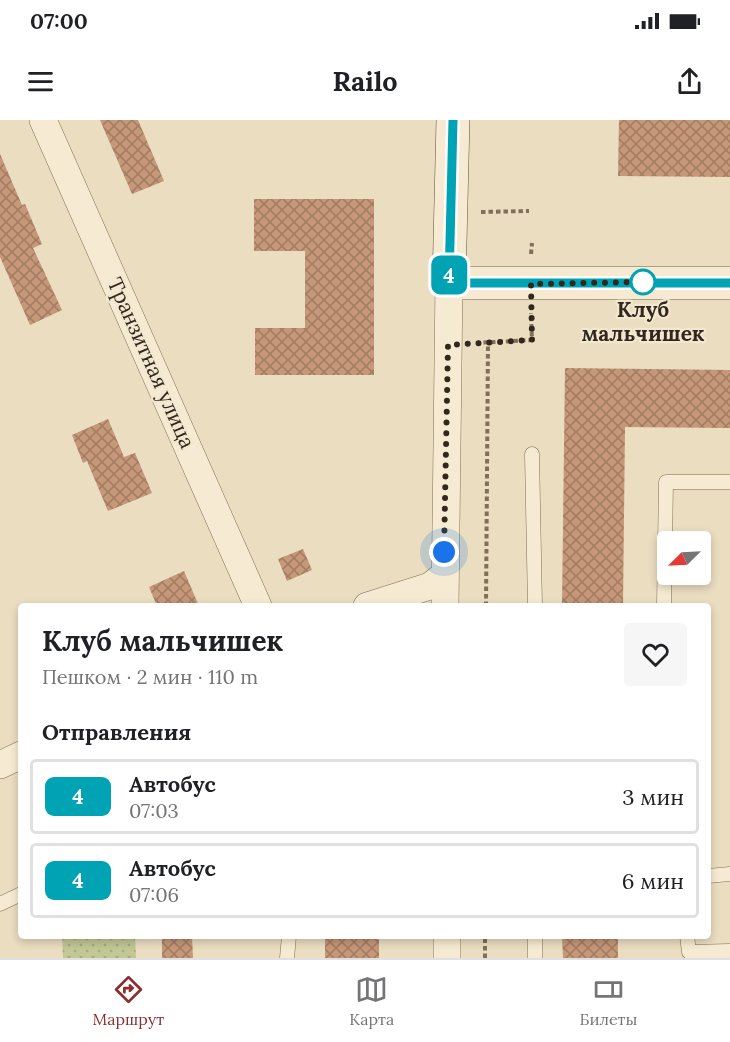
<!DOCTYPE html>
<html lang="ru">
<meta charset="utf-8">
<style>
body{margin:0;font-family:Lora,serif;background:#f6f6f6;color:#202124;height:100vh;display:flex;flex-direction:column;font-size:22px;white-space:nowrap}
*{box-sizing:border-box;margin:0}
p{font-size:20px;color:#757577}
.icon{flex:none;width:33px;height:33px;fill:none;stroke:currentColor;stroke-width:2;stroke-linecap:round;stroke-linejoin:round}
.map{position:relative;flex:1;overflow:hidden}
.details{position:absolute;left:18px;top:483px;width:693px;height:336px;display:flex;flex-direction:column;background:#fff;border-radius:6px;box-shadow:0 3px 9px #0003}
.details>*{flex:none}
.badge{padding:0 12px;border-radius:9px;font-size:21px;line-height:39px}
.needle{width:39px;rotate:246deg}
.fabs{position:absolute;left:657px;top:411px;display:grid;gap:12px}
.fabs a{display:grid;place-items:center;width:54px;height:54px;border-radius:6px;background:#fff;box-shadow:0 3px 9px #0003;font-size:30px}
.you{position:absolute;width:30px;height:30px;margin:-15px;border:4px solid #fff;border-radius:50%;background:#1a73e8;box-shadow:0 0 0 9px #1a73e833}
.map>.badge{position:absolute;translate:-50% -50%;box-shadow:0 0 0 3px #fff}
h2{padding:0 24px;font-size:22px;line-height:54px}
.round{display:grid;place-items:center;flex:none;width:63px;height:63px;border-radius:6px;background:#f6f6f6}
.summary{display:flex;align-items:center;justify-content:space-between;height:102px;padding:0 24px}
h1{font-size:28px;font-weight:700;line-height:45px}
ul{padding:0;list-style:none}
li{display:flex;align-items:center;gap:18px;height:75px;margin:0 12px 9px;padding:0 12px;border:3px solid #e0e0e0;border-radius:6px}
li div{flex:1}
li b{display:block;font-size:22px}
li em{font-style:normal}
li .badge{min-width:66px;font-weight:700;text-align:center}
.status{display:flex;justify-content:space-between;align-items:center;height:42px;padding:0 30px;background:#fff;direction:ltr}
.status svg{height:16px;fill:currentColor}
header{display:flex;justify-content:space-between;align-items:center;height:78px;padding:0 24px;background:#fff;font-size:27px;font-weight:700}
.tab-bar{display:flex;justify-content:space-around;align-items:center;height:84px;border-top:2px solid #e0e0e0;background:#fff;font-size:16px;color:#757577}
.tab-bar a{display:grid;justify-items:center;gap:3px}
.tab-bar .on{color:#8c2e30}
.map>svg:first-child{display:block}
.park{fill:url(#park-dots)}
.building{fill:url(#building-cross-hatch)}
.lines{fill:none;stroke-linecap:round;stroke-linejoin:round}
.lane-casing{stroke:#826e59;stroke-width:15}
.street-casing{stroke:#826e59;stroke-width:28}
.secondary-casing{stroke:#63503d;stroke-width:34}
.path{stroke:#826e59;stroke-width:4;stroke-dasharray:4.5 3;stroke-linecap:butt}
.lane{stroke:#f6ebd2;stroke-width:14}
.street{stroke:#f6ebd2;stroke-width:27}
.secondary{stroke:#f6ebd2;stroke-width:33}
.line-casing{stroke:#fff;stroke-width:14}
.line{stroke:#00a3b4;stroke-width:9}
.walk{stroke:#32271d;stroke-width:6;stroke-dasharray:0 10.8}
.stop-dot{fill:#fff;stroke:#00a3b4;stroke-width:3}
.labels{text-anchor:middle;stroke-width:4.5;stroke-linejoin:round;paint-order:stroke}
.stop-label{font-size:21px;font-weight:bold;fill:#32271d;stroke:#f2e8cf}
.street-label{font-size:21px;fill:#32271d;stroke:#f2e8cf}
</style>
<div class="status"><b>07:00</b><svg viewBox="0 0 49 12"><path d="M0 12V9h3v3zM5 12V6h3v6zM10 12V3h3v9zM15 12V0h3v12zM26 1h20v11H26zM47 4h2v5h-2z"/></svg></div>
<header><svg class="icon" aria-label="menu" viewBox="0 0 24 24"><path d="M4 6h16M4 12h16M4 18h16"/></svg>Railo<svg class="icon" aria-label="share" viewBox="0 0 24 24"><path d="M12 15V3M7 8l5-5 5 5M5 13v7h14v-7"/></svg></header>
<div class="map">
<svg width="730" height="838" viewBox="0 0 730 838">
<defs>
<pattern id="park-dots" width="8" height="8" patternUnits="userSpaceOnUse" patternTransform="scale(1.5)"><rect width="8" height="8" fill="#c2c795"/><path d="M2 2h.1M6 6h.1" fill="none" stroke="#a7ab80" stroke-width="1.8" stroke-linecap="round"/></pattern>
<pattern id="building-cross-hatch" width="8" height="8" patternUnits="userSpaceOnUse" patternTransform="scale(1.5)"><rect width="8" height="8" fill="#c69778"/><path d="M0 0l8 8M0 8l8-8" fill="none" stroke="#a17b62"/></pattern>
</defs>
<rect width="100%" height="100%" fill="#eaddc0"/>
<polygon class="park" points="62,816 135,816 136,838 63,838"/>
<g class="building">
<polygon points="100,0 138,0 164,61 132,74"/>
<polygon points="619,0 730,0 730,57 618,56"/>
<polygon points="0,34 22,85 25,84 42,124 33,128 62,190 30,205 0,137"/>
<polygon points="254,79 374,79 374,255 255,255 255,208 305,208 305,131 254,131"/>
<polygon points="565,248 730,250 730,308 625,307 623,486 562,486"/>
<polygon points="108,299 124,337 135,333 152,373 108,391 87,341 83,343 72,315"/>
<polygon points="303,429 312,450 287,461 278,439"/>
<polygon points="184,451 199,486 157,486 149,467"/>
<polygon points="162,816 192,816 193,838 162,838"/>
<rect x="325" y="816" width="54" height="22"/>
<polygon points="562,816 618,816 618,838 563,838"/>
</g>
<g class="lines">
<g class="lane-casing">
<g id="lane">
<polyline points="532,334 535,486"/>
<polyline points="664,486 666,362 730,362"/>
<polyline points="708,756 730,754"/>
<polyline points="0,784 21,774"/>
<polyline points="687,816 689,832 730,831"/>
<polyline points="287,838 289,816"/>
<polyline points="535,838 535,816"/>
</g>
</g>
<g class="street-casing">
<g id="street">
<polyline points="43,0 258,486"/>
<polyline points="367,486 430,466 444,455"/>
<polyline points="445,486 449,163"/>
<polyline points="0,645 21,635"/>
<polyline points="447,816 447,838"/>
</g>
</g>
<g class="secondary-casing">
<polyline id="secondary" points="453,0 449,163 730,163"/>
</g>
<g class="path">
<polyline points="481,92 529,91"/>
<polyline points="531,134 532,123"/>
<polyline points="476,223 532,220 531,193"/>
<polyline points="486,486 488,223"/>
<polyline points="485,838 485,816"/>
</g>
<use href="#lane" class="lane"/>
<use href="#street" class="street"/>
<use href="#secondary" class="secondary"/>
</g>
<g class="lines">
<g class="line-casing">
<polyline id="line" points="453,0 449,163 730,163"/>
</g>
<use href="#line" class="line"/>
<polyline class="walk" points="444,432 448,225 532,220 531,164 643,162"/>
</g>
<circle class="stop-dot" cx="643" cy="162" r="12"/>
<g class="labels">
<g class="stop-label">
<text x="643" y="197">Клуб<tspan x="643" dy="24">мальчишек</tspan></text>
</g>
<g class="street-label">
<text transform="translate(151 243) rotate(66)" y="7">Транзитная улица</text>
</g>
</g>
</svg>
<div class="fabs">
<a><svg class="needle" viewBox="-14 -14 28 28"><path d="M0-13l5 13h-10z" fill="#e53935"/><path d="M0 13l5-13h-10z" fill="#757577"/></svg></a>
</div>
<div class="you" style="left:444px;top:432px"></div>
<b class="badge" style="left:449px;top:155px;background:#00a3b4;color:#fff">4</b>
<section class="details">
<div class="summary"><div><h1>Клуб мальчишек</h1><p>Пешком · 2 мин · 110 m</p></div><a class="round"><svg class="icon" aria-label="heart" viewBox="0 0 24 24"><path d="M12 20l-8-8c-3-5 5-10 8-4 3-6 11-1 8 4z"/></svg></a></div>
<h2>Отправления</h2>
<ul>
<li><span class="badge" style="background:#00a3b4;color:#fff">4</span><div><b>Автобус</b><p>07:03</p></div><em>3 мин</em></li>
<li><span class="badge" style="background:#00a3b4;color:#fff">4</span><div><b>Автобус</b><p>07:06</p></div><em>6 мин</em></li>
</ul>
</section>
</div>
<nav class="tab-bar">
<a class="on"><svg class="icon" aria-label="directions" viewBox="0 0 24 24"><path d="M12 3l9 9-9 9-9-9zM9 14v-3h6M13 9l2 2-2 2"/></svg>Маршрут</a>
<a><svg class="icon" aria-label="map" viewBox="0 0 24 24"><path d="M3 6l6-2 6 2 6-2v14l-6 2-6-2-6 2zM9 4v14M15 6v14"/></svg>Карта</a>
<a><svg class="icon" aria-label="tickets" viewBox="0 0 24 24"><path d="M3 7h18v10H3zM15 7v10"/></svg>Билеты</a>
</nav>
